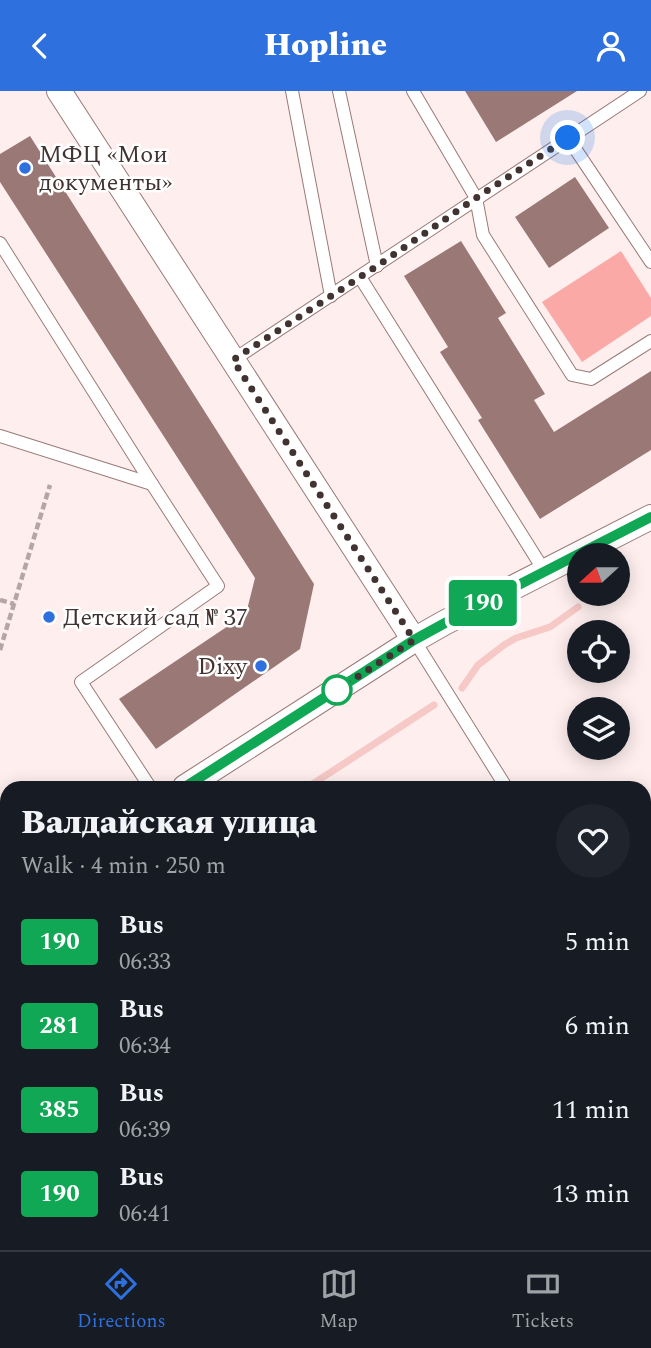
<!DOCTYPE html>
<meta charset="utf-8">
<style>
body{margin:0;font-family:Spectral,serif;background:#20242c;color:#f1f3f6;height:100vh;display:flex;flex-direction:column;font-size:26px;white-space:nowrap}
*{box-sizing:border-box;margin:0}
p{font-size:23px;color:#9ea1a6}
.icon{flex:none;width:38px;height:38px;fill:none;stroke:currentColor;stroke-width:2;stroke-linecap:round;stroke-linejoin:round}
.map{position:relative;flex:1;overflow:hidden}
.side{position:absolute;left:0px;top:690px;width:651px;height:471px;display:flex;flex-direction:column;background:#171b24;border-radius:21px 21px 0 0;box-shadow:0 4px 18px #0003}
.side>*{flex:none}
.badge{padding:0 14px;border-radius:5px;font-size:24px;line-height:46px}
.needle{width:46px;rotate:249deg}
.fabs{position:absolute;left:567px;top:452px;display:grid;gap:14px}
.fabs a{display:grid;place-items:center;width:63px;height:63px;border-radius:50%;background:#171b24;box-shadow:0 4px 18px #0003;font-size:35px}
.you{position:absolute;width:35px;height:35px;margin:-18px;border:5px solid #fff;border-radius:50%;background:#1a73e8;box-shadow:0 0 0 10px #1a73e833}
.map>.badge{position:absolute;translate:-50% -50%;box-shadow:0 0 0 4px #fff}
.round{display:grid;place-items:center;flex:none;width:74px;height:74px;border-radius:37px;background:#20242c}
.head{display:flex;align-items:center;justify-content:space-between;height:119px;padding:0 21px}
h1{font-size:33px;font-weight:800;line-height:52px}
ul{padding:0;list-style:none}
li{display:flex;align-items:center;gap:21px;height:84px;padding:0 21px}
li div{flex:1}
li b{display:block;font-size:26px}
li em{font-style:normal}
li .badge{min-width:77px;font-weight:700;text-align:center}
header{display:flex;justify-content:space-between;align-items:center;height:91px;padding:0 21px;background:#2e70dd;color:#fff;font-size:32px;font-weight:800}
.tab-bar{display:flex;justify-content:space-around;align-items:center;height:98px;border-top:2px solid #363941;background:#171b24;font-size:19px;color:#9ea1a6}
.tab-bar a{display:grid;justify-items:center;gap:4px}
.tab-bar .on{color:#2e70dd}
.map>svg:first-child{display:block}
.green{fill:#fba9a6}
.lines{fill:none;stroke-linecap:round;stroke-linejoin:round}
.stream{stroke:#f6c8c6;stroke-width:7}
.building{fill:#997876}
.lane-casing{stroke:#9a7977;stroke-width:14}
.street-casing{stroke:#9a7977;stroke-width:26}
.path{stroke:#b4a6a5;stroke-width:4.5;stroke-dasharray:7 3.5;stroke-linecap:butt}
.lane{stroke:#fff;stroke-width:12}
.street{stroke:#fff;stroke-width:24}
.line-casing{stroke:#fff;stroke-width:16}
.line{stroke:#10a855;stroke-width:10}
.walk{stroke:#413332;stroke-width:7;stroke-dasharray:0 12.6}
.poi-dot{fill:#2e70dd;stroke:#fff;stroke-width:2.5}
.stop-dot{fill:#fff;stroke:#10a855;stroke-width:3.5}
.labels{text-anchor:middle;stroke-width:5;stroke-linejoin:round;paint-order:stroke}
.poi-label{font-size:24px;fill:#413332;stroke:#fff;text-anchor:start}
</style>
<header><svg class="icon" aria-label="back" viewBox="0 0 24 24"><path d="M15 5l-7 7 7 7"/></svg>Hopline<svg class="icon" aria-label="person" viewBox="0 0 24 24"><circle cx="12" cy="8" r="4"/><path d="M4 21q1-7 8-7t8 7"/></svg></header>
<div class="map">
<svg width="651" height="1159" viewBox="0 0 651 1159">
<rect width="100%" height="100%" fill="#feefee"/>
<polygon class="green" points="621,160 651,207 651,225 582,271 542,211"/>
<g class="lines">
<g class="stream">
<polyline points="462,597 478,574 504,554 516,547 550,536 578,516"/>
<polyline points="308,696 434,614"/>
<polyline points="135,1153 137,1159"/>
<polyline points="80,1159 88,1153"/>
</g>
</g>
<g class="building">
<polygon points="465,0 577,0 496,51"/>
<polygon points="30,45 314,493 300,558 156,658 119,608 246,523 255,487 0,91 0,63"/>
<polygon points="575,86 609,137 549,177 515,126"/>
<polygon points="461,150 506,222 498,227 545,303 534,309 554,341 651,280 651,359 540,428 478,329 482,327 440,261 448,256 404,185"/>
</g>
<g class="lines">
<g class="lane-casing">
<g id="lane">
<polyline points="292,0 331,205"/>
<polyline points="339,0 377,175"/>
<polyline points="413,0 476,107 483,144 572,284 591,288 651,250"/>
<polyline points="568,47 651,171"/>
<polyline points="0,152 152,393 218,495 81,591 150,696"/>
<polyline points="360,186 545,481"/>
<path d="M233 269C369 180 504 89 640 0"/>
<polyline points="0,345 152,393"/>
<polyline points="414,549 506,696"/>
<polyline points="558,1153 561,1159"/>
</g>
</g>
<g class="street-casing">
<g id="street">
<polyline points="59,0 414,549"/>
<polyline points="185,696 414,549 444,532 651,426"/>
<polyline points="0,816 7,811"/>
</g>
</g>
<g class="path">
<polyline points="0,509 14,513"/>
<polyline points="0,559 50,394"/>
<polyline points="0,1089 7,1102"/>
<polyline points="30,1153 30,1159"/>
<polyline points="464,1159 480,1153"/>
</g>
<use href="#lane" class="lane"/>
<use href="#street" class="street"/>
</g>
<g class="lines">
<g class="line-casing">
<polyline id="line" points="185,696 414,549 456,526 651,426"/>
</g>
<use href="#line" class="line"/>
<polyline class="walk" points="337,599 414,549 233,269 377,175 476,107 568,47"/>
</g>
<g class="poi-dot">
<circle cx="25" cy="77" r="7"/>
<circle cx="49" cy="526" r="7"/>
<circle cx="261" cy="575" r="7"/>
</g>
<circle class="stop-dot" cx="337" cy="599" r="14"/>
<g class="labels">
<g class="poi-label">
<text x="39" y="71">МФЦ «Мои<tspan x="39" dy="28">документы»</tspan></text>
<text x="63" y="534">Детский сад № 37</text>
<text x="247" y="583" text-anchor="end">Dixy</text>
</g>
</g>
</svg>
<div class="fabs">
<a><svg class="needle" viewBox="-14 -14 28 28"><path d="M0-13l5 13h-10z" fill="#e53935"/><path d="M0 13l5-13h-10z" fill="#9ea1a6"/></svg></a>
<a><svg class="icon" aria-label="locate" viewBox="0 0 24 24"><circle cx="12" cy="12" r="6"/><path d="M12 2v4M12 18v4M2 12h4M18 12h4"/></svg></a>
<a><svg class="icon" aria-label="layers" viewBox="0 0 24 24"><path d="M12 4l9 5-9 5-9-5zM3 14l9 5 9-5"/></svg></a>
</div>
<div class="you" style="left:568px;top:47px"></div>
<b class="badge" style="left:483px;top:512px;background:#10a855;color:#fff">190</b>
<section class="side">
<div class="head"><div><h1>Валдайская улица</h1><p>Walk · 4 min · 250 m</p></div><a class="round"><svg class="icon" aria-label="heart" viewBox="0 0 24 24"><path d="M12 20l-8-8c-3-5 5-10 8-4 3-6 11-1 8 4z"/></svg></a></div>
<ul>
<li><span class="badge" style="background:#10a855;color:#fff">190</span><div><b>Bus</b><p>06:33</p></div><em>5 min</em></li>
<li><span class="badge" style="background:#10a855;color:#fff">281</span><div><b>Bus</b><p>06:34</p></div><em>6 min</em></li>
<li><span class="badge" style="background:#10a855;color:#fff">385</span><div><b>Bus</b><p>06:39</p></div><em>11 min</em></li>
<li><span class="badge" style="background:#10a855;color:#fff">190</span><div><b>Bus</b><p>06:41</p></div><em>13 min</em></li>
</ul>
</section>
</div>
<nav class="tab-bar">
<a class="on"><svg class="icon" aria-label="directions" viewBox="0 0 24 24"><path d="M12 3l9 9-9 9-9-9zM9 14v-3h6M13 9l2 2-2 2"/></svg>Directions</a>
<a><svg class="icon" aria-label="map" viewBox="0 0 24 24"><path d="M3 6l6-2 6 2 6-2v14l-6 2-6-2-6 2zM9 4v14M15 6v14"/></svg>Map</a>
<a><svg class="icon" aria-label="tickets" viewBox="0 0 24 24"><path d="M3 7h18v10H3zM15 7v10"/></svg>Tickets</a>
</nav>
